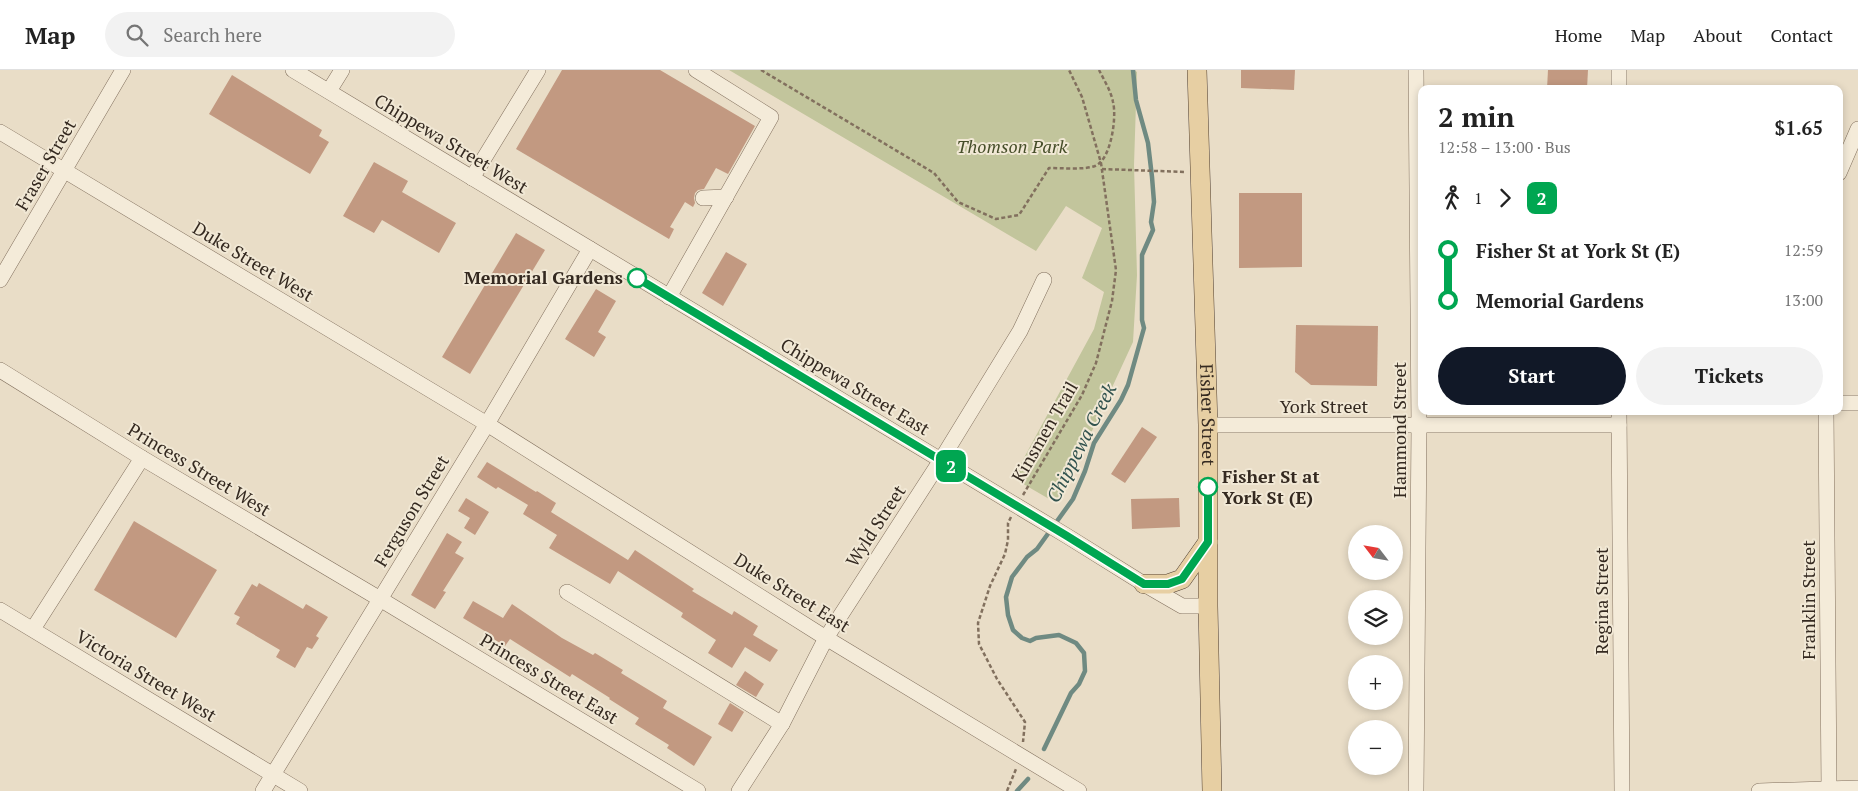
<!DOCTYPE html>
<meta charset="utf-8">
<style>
body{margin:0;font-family:"PT Serif",serif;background:#f2f2f2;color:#222;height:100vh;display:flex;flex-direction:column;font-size:19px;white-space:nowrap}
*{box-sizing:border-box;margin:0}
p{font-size:16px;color:#767676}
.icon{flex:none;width:28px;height:28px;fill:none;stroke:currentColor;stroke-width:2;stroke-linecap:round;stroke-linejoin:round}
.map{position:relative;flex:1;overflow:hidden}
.details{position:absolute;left:1418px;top:15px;width:425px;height:330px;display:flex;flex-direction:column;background:#fff;border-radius:10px;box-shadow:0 2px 8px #0003}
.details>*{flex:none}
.badge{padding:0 10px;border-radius:8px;font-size:18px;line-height:32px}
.needle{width:32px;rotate:301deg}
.controls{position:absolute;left:1348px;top:455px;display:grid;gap:10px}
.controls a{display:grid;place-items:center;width:55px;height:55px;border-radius:50%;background:#fff;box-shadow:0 2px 8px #0003;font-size:25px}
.map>.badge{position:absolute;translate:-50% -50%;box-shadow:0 0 0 2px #fff}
.legs{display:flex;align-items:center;gap:8px;height:55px;padding:0 20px;font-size:16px}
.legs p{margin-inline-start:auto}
.head{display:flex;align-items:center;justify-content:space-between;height:85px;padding:0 20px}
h1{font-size:28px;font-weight:800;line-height:38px}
.primary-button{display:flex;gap:10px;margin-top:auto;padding:10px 20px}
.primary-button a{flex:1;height:58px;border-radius:30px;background:#111827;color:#fff;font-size:20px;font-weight:800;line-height:58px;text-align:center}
.primary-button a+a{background:#f2f2f2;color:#222}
ul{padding:0 20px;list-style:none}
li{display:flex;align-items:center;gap:18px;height:50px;font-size:19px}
li i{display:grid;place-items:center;width:8px;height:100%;margin:0 6px;background:currentColor}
li i::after{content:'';width:12px;height:12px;margin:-6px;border:4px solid;border-radius:50%;background:#fff}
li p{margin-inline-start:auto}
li:first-child i{background:linear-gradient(#0000 50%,currentColor 0)}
li:last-child i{background:linear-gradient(currentColor 50%,#0000 0)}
header{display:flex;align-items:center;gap:30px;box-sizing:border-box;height:70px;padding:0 25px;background:#fff;border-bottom:1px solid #e0e0e0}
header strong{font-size:24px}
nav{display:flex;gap:28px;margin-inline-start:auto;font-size:18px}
.search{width:350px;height:45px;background:#f2f2f2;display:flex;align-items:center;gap:12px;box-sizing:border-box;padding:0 18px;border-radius:28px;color:#767676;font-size:19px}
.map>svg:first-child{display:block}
.green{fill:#c2c59c}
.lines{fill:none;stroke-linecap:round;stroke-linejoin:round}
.stream{stroke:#6f8a82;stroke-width:4.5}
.building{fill:#c29981}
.minor-casing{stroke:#82705e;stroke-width:16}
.major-casing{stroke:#503f32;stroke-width:20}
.path{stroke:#82705e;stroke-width:2.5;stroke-dasharray:4 2.5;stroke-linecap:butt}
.minor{stroke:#f4ebd9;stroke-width:15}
.major{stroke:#e7cfa3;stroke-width:19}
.line-1-casing{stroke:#fff;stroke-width:11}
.line-1{stroke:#00a651;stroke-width:8}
.stop-1-dot{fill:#fff;stroke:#00a651;stroke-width:2.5}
.labels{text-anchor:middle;stroke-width:4;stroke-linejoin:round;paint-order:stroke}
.street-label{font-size:18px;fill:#342920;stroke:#f1e8d5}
.park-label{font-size:18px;font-style:italic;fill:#464e29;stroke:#f1e8d5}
.stop-label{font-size:18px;font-weight:bold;fill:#342920;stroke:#f1e8d5;text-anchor:end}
.water-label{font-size:19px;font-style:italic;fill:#31524e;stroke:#f1e8d5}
</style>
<header>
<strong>Map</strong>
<div class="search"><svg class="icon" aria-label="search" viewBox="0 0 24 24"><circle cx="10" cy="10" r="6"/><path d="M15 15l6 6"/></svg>Search here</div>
<nav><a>Home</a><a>Map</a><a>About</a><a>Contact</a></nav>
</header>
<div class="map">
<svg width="1858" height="721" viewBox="0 0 1858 721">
<rect width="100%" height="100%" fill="#e9ddc7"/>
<polygon class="green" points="729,0 1134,0 1137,2 1134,95 1137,205 1133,272 1073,402 1056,433 1013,408 1094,259 1104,222 1082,208 1102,158 1066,136 1036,181"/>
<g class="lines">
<g class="stream">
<polyline points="1044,679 1071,623 1079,614 1085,601 1084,583 1076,573 1059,565 1036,568 1030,571 1022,568 1013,560 1008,545 1006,527 1012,507 1027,487 1037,479 1073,429 1085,401 1094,373 1121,330 1128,315 1144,258 1142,250 1142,185 1153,160 1151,152 1154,132 1152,107 1148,73 1136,30 1133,0"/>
<polyline points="1017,721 1028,709"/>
</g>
</g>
<g class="building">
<polygon points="562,0 660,0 755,56 728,104 716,98 704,119 698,120 695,123 694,128 695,133 693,137 685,132 670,157 674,159 669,169 516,79"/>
<polygon points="1241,0 1295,0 1294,20 1241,18"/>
<polygon points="1548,0 1588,0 1587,19 1547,19"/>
<polygon points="232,5 322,60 319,66 329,72 310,104 209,44"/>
<polygon points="374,92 408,111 402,122 456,153 439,183 382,150 374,163 343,146"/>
<polygon points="1239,123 1302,123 1302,197 1239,198"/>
<polygon points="516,163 545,180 470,304 442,287"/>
<polygon points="726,182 747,194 723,236 702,223"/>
<polygon points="596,219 616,231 598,262 606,267 594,287 565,269"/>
<polygon points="1296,255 1378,256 1377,316 1311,315 1295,302"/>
<polygon points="1142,357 1157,367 1125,413 1111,404"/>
<polygon points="487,392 536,422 537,421 556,433 551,442 628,490 635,480 694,519 692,521 732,545 734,541 758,556 753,565 778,580 770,592 745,577 732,598 708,583 716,570 681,547 683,543 649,521 618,501 610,514 549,478 557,465 523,444 528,435 498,417 496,419 477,407"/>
<polygon points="466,428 489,442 475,465 464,458 470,448 458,441"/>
<polygon points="1179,428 1180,457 1132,459 1131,429"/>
<polygon points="134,451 217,500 176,568 94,520"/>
<polygon points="447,463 462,472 455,483 464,488 443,521 446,522 435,539 411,525"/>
<polygon points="259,513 303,539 306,534 328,547 316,566 319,568 312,579 307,577 295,598 276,587 280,580 236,554 240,547 234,544 252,514 257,517"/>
<polygon points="473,531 503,548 512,534 562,568 593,585 595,583 623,600 621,603 667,631 663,638 712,667 694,696 667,678 669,675 635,654 639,648 609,629 610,628 572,604 570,607 510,569 505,576 492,568 493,566 463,548"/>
<polygon points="745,601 764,614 756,627 736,615"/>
<polygon points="730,633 744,642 732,662 718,654"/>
</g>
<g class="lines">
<g class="minor-casing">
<g id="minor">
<polyline points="293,0 1067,466 1144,514 1182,536 1208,536"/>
<polyline points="1416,0 1419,356 1416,721"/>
<polyline points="1619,0 1619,19"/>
<polyline points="329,21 342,0"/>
<polyline points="0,62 487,354 826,568 1079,721"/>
<polyline points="1839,103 1858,59"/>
<polyline points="472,108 538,0"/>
<polyline points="703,128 726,127"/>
<polyline points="0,210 123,0"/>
<polyline points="669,227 771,47 696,0"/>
<polyline points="0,300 142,388 380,529 698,721"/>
<polyline points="1839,333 1858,333"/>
<polyline points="1619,341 1622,721"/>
<polyline points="1826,341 1829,718"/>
<polyline points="1208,355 1619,355"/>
<polyline points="567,522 782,654"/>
<polyline points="0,540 300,721"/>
<polyline points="33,559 142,388"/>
<polyline points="263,721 487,354 590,179"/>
<polyline points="739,721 782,654 826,568 941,390 1020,261 1044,210"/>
<polyline points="1759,721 1858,718"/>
</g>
</g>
<g class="major-casing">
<g id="major">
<path id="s1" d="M1197 0 1208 355V536L1212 721"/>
<polyline points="1144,514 1168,514 1182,509 1208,472"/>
</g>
</g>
<g class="path">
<path d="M761 0 934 103 958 132 996 149 1019 145 1049 98C1061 98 1084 100 1095 96 1111 90 1117 47 1113 32 1111 21 1104 10 1099 0"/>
<polyline points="1102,99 1185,102"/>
<polyline points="1023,425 1082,325 1096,293 1112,231 1116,200 1101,93 1082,27 1069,0"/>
<polyline points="1011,447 1008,453 1008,470 1005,484 990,516 978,553 979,574 997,609 1025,652 1023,672"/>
<polyline points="1007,721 1016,699"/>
</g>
<use href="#minor" class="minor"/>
<use href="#major" class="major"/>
</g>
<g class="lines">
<g class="line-1-casing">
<polyline id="line-1" points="637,208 1067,466 1144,514 1168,514 1182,509 1208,472 1208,417"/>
</g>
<use href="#line-1" class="line-1"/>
</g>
<g class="stop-1-dot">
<circle cx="637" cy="208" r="9"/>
<circle cx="1208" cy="417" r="9"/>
</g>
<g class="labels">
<g class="street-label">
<text transform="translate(451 74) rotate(31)" y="6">Chippewa Street West</text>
<text transform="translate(46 95) rotate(-60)" y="6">Fraser Street</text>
<text transform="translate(253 192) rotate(31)" y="6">Duke Street West</text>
<text transform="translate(855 317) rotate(31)" y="6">Chippewa Street East</text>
<text x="1324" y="343">York Street</text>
<text dy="6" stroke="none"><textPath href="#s1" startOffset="345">Fisher Street</textPath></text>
<text transform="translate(1400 360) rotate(-90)" y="6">Hammond Street</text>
<text transform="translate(1045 362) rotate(-60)" y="6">Kinsmen Trail</text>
<text transform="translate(199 400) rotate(31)" y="6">Princess Street West</text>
<text transform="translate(412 441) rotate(-59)" y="6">Ferguson Street</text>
<text transform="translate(876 456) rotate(-57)" y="6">Wyld Street</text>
<text transform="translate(792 523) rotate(32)" y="6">Duke Street East</text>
<text transform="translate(1809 530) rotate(-90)" y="6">Franklin Street</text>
<text transform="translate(1602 531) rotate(-90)" y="6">Regina Street</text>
<text transform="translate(146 606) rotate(31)" y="6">Victoria Street West</text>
<text transform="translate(549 609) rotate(31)" y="6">Princess Street East</text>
</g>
<g class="park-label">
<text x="1012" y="83">Thomson Park</text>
</g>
<g class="stop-label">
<text x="623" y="214">Memorial Gardens</text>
<text x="1222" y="413" text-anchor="start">Fisher St at<tspan x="1222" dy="21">York St (E)</tspan></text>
</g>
<g class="water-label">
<text transform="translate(1081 373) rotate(-63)" y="7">Chippewa Creek</text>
</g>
</g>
</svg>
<div class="controls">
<a><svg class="needle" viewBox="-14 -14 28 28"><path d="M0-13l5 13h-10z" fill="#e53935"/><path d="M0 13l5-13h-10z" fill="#767676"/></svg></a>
<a><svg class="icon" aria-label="layers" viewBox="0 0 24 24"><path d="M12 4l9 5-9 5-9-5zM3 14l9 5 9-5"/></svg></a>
<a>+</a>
<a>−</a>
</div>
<b class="badge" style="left:951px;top:396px;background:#00a651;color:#fff">2</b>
<section class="details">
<div class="head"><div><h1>2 min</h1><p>12:58 – 13:00 · Bus</p></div><b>$1.65</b></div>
<div class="legs"><svg class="icon" aria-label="walk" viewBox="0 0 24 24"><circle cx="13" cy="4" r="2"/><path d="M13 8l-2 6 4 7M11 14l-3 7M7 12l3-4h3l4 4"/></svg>1<svg class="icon" aria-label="forward" viewBox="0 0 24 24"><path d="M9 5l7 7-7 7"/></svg><b class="badge" style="background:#00a651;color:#fff">2</b></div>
<ul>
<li><i style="color:#00a651"></i><b>Fisher St at York St (E)</b><p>12:59</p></li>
<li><i style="color:#00a651"></i><b>Memorial Gardens</b><p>13:00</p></li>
</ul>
<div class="primary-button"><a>Start</a><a>Tickets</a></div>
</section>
</div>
